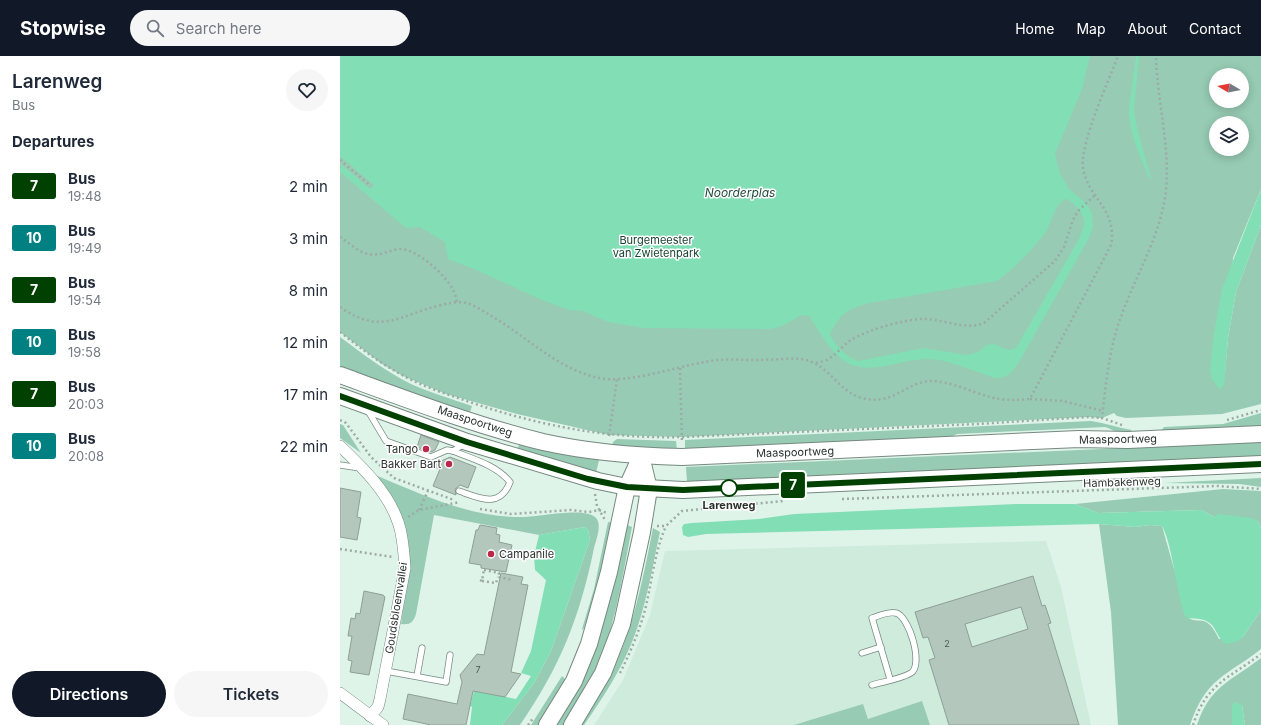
<!DOCTYPE html>
<style>
body{margin:0;font-family:Inter,sans-serif;background:#f6f6f7;color:#1f2937;height:100vh;display:flex;flex-direction:column;font-size:15px;white-space:nowrap}
*{box-sizing:border-box;margin:0}
p{font-size:13px;color:#747a83}
.icon{flex:none;width:22px;height:22px;fill:none;stroke:currentColor;stroke-width:2;stroke-linecap:round;stroke-linejoin:round}
.map{position:relative;flex:1;overflow:hidden}
.drawer{display:flex;flex-direction:column;background:#fff;width:340px}
.drawer>*{flex:none}
.badge{padding:0 8px;border-radius:3px;font-size:14px;line-height:26px}
.needle{width:26px;rotate:280deg}
.fabs{position:absolute;left:869px;top:12px;display:grid;gap:8px}
.fabs a{display:grid;place-items:center;width:40px;height:40px;border-radius:50%;background:#fff;box-shadow:0 2px 10px #0003;font-size:20px}
.map>.badge{position:absolute;translate:-50% -50%;box-shadow:0 0 0 2px #fff}
h2{padding:0 12px;font-size:15px;line-height:36px}
.round{display:grid;place-items:center;flex:none;width:42px;height:42px;border-radius:21px;background:#f6f6f7}
.headline{display:flex;align-items:center;justify-content:space-between;height:68px;padding:0 12px}
h1{font-size:19px;font-weight:600;line-height:30px}
.primary-button{display:flex;gap:8px;margin-top:auto;padding:8px 12px}
.primary-button a{flex:1;height:46px;border-radius:24px;background:#111827;color:#fff;font-size:16px;font-weight:600;line-height:46px;text-align:center}
.primary-button a+a{background:#f6f6f7;color:#1f2937}
ul{padding:0;list-style:none}
li{display:flex;align-items:center;gap:12px;height:52px;padding:0 12px}
li div{flex:1}
li b{display:block;font-size:15px}
li em{font-style:normal}
li .badge{min-width:44px;font-weight:700;text-align:center}
header{display:flex;align-items:center;gap:24px;box-sizing:border-box;height:56px;padding:0 20px;background:#111827;color:#fff}
header strong{font-size:19px}
nav{display:flex;gap:22px;margin-inline-start:auto;font-size:14px}
.search{width:280px;height:36px;background:#f6f6f7;display:flex;align-items:center;gap:10px;box-sizing:border-box;padding:0 14px;border-radius:22px;color:#747a83;font-size:15px}
main{display:flex;flex:1;min-height:0}
.map>svg:first-child{display:block}
.built{fill:#ceebdc}
.green{fill:#97cbb3;fill-rule:evenodd}
.water{fill:#82deb5;fill-rule:evenodd}
.building{fill:#b3c7bd;stroke:#8da096;fill-rule:evenodd}
.lines{fill:none;stroke-linecap:round;stroke-linejoin:round}
.lane-casing{stroke:#768980;stroke-width:7}
.street-casing{stroke:#768980;stroke-width:12}
.secondary-casing{stroke:#768980;stroke-width:18}
.path{stroke:#9baba3;stroke-width:2.5;stroke-dasharray:2 3;stroke-linecap:butt}
.lane{stroke:#fff;stroke-width:5.5}
.street{stroke:#fff;stroke-width:11}
.secondary{stroke:#fff;stroke-width:16}
.line-casing{stroke:#fff;stroke-width:9}
.line{stroke:#004000;stroke-width:6}
.poi-dot{fill:#ba294a;stroke:#fff;stroke-width:1.5}
.stop-dot{fill:#fff;stroke:#004000;stroke-width:2}
.labels{text-anchor:middle;stroke-width:3;stroke-linejoin:round;paint-order:stroke}
.number-label{font-size:9px;fill:#4c5752}
.park-label{font-size:11px;fill:#194130;stroke:#fff}
.street-label{font-size:11px;fill:#2a322e;stroke:#fff}
.poi-label{font-size:11px;fill:#2a322e;stroke:#fff;text-anchor:end}
.stop-label{font-size:11px;font-weight:bold;fill:#2a322e;stroke:#fff}
.water-label{font-size:12px;font-style:italic;fill:#214938;stroke:#fff}
</style>
<header>
<strong>Stopwise</strong>
<div class="search"><svg class="icon" aria-label="search" viewBox="0 0 24 24"><circle cx="10" cy="10" r="6"/><path d="M15 15l6 6"/></svg>Search here</div>
<nav><a>Home</a><a>Map</a><a>About</a><a>Contact</a></nav>
</header>
<main>
<section class="drawer">
<div class="headline"><div><h1>Larenweg</h1><p>Bus</p></div><a class="round"><svg class="icon" aria-label="heart" viewBox="0 0 24 24"><path d="M12 20l-8-8c-3-5 5-10 8-4 3-6 11-1 8 4z"/></svg></a></div>
<h2>Departures</h2>
<ul>
<li><span class="badge" style="background:#004000;color:#fff">7</span><div><b>Bus</b><p>19:48</p></div><em>2 min</em></li>
<li><span class="badge" style="background:#008080;color:#fff">10</span><div><b>Bus</b><p>19:49</p></div><em>3 min</em></li>
<li><span class="badge" style="background:#004000;color:#fff">7</span><div><b>Bus</b><p>19:54</p></div><em>8 min</em></li>
<li><span class="badge" style="background:#008080;color:#fff">10</span><div><b>Bus</b><p>19:58</p></div><em>12 min</em></li>
<li><span class="badge" style="background:#004000;color:#fff">7</span><div><b>Bus</b><p>20:03</p></div><em>17 min</em></li>
<li><span class="badge" style="background:#008080;color:#fff">10</span><div><b>Bus</b><p>20:08</p></div><em>22 min</em></li>
</ul>
<div class="primary-button"><a>Directions</a><a>Tickets</a></div>
</section>
<div class="map">
<svg width="921" height="669" viewBox="0 0 921 669">
<rect width="100%" height="100%" fill="#dff4e9"/>
<polygon class="built" points="706,485 721,531 751,669 254,669 283,624 310,559 325,495"/>
<g class="green">
<path d="M0 0H921V133L893 202 884 329 888 282 896 236 921 169V348L882 358 786 362 777 360 774 357 762 362 748 361 342 381 269 379 177 358 106 338 63 320 42 308 0 276ZM876 19H902V45H876ZM876 67H902V93H876Z"/>
<path d="M0 281C23 298 45 315 71 328 91 337 112 343 132 350L130 356 93 348 0 315Z"/>
<polygon points="921,357 921,372 821,375 824,371 883,368"/>
<path d="M751 365C766 367 778 372 792 374 785 382 774 374 765 371L617 378 602 385 345 396V384Z"/>
<polygon points="0,368 3,369 21,397 0,382"/>
<polygon points="277,383 336,385 337,394 272,394 273,386"/>
<polygon points="181,385 260,400 256,417 176,395"/>
<polygon points="921,386 921,401 347,426 346,411"/>
<path d="M33 418C81 438 130 462 183 461 199 461 242 451 255 461 263 467 256 484 254 492 240 561 220 611 180 669H162L194 627 211 595 250 484 248 474 245 471 199 479 94 459 76 558C73 567 70 569 61 568L69 509Z"/>
<polygon points="921,422 921,431 899,428 824,427"/>
<polygon points="883,433 921,435 921,472 918,465 874,461 861,454 758,457 735,448"/>
<polygon points="268,466 274,467 252,562 248,561 243,574 242,573 254,533"/>
<path d="M285 468 292 471C284 513 277 557 263 598 254 623 239 646 226 669H215Z"/>
<path d="M759 468 795 471 810 469 822 470 836 520 845 559C858 572 865 553 879 583L903 581 921 554V593C885 621 866 622 850 669H778L771 556Z"/>
<path d="M313 472 320 476C312 512 306 552 292 586 280 616 262 643 244 669H236C252 645 271 620 282 593 297 554 305 513 313 472Z"/>
<path d="M921 602V669H905L902 649 892 669H857C870 630 891 625 921 602Z"/>
<polygon points="222,620 226,624 198,669 191,669"/>
<polygon points="582,645 590,669 454,669 523,648 528,663"/>
</g>
<g class="water">
<path d="M0 0H750L742 33 715 98 720 118 729 133 746 147 752 157 753 171 749 182 682 301C676 311 671 321 658 322 653 322 646 319 641 317 624 312 606 303 588 303 563 302 534 319 510 308 492 300 480 276 469 260L462 259 442 270 431 273 303 272 268 266 243 255 229 254 202 244 134 213 108 203 105 186 80 171 66 172 0 116 1 108 30 133 34 129 0 100ZM725 143C732 145 734 148 738 153 747 163 744 172 739 183L676 292 668 294 654 288 646 289 638 296 627 299 583 292 519 305C507 302 495 290 490 278 500 258 507 253 529 247L657 225C673 214 693 193 705 177 713 165 713 151 725 143Z"/>
<path d="M796 0H799L794 54 797 71 811 123 809 122C801 102 788 75 789 53 791 35 794 18 796 0Z"/>
<polygon points="921,133 921,169 896,236 888,282 884,329 880,334 872,323 870,314 874,277 882,233"/>
<path d="M676 448H735L758 457 861 454 874 461 878 458 911 462 918 465 921 472V554L903 581 896 586 887 588C876 583 877 569 866 565 861 562 853 563 847 562 838 552 833 488 822 470L810 469 795 471 759 468 366 478 348 481 343 479 342 471 344 468 352 467 419 463 454 458Z"/>
<polygon points="245,471 248,474 250,484 211,595 194,627 162,669 130,669 132,651 130,650 134,635 176,643 191,620 181,617 191,595 206,524 195,514 194,500 199,479"/>
<polygon points="897,646 902,649 905,669 892,669 892,648"/>
</g>
<g class="building">
<polygon points="81,379 99,386 95,394 91,396 77,391"/>
<polygon points="110,401 136,411 128,432 120,429 115,433 116,439 93,430 100,413 90,410"/>
<polygon points="0,432 21,436 17,461 21,462 17,484 0,481"/>
<polygon points="140,469 157,472 156,478 160,479 159,486 172,489 166,516 141,512 141,509 129,507 136,474 138,474"/>
<polygon points="161,517 183,521 181,528 188,529 171,616 181,618 165,641 133,635 126,669 91,669 63,663 68,638 117,648 122,626 120,619 137,598 144,599"/>
<path d="M693 520 702 550 705 549 711 567 708 568 739 669H609L589 604 595 602 588 581 583 582 575 556ZM681 551 688 573 632 591 625 568Z"/>
<polygon points="24,535 43,539 45,541 29,619 10,616 12,605 8,604 12,580 8,580 11,562 15,563 16,557 20,558"/>
</g>
<g class="lines">
<g class="lane-casing">
<g id="lane">
<polyline points="27,353 46,385 91,401 107,394 113,395 124,388"/>
<path d="M113 395C133 403 156 409 170 426 160 453 139 442 119 435"/>
<polyline points="0,409 20,412"/>
<polyline points="522,597 541,591"/>
<polyline points="46,615 106,626 110,599"/>
<polyline points="77,620 82,592"/>
<path d="M532 629C542 626 561 623 571 617 584 609 569 560 556 557 548 555 539 560 532 562L550 623"/>
</g>
</g>
<g class="street-casing">
<g id="street">
<path d="M0 390C22 411 48 436 58 466 63 479 64 498 65 512L40 643 38 651 30 660"/>
<polyline points="0,637 43,669"/>
</g>
</g>
<g class="secondary-casing">
<g id="secondary">
<path d="M0 319C66 343 134 369 203 386 248 396 295 400 342 401L739 383 788 384 921 378"/>
<polyline points="0,340 127,386 258,425 287,431 343,434 921,408"/>
<polyline points="207,669 234,625 249,588 269,516 287,431 301,400"/>
<polyline points="232,669 263,617 282,568 302,476 309,433 301,400"/>
</g>
</g>
<g class="path">
<polyline points="0,104 31,130"/>
<path d="M0 181C8 186 19 197 29 198 39 200 48 195 59 193 76 192 106 219 113 234 115 237 116 242 117 246"/>
<path d="M0 251C42 280 59 259 101 249 110 247 118 245 127 247 136 250 145 256 153 261 187 281 219 314 259 322 287 328 335 311 365 306 381 302 399 304 416 304 431 304 446 302 461 303 488 306 498 336 522 342 552 350 564 328 589 325 607 324 632 336 650 341 664 345 676 344 690 343L771 189C778 153 747 142 743 111 740 87 769 24 778 0"/>
<path d="M0 276C20 292 40 307 62 319 82 330 103 337 124 344 195 369 266 383 342 381L637 368 748 361 762 362"/>
<path d="M476 307C481 306 486 305 490 302 498 297 503 289 511 284 527 274 562 264 581 263 601 262 625 275 644 267L715 205 724 191 733 164 738 155 755 139"/>
<polyline points="340,312 342,387"/>
<polyline points="690,343 723,345 763,355"/>
<polyline points="0,364 6,367 31,401 54,422 114,444"/>
<polyline points="887,364 921,354"/>
<path d="M782 369 762 362C766 327 769 291 782 258 796 219 818 184 825 142 832 95 817 47 816 0"/>
<polyline points="269,380 277,323"/>
<polyline points="255,438 257,450 265,464"/>
<polyline points="502,443 877,430 921,433"/>
<polyline points="140,453 171,458 231,454 249,456 259,454 267,457"/>
<polyline points="79,454 88,435"/>
<polyline points="68,461 79,454 120,446"/>
<polyline points="317,470 326,470 342,455 443,445"/>
<polyline points="0,493 53,501"/>
<polyline points="144,514 159,517 158,521 173,524"/>
<polyline points="140,524 142,525 144,513"/>
<polyline points="142,525 156,527 158,521"/>
<path d="M280 617C290 597 299 576 305 554 312 526 314 497 326 470"/>
<polyline points="188,669 194,661"/>
<path d="M853 669C867 627 888 623 921 598"/>
</g>
<use href="#lane" class="lane"/>
<use href="#street" class="street"/>
<use href="#secondary" class="secondary"/>
</g>
<g class="lines">
<g class="line-casing">
<polyline id="line" points="0,340 127,386 248,423 287,431 343,434 921,408"/>
</g>
<use href="#line" class="line"/>
</g>
<g class="poi-dot">
<circle cx="86" cy="393" r="4"/>
<circle cx="109" cy="408" r="4"/>
<circle cx="151" cy="498" r="4"/>
</g>
<circle class="stop-dot" cx="389" cy="432" r="8"/>
<g class="labels">
<g class="number-label">
<text x="607" y="591">2</text>
<text x="138" y="617">7</text>
</g>
<g class="park-label">
<text x="316" y="188">Burgemeester<tspan x="316" dy="13">van Zwietenpark</tspan></text>
</g>
<g class="street-label">
<text transform="translate(135 365) rotate(18)" y="4">Maaspoortweg</text>
<text transform="translate(778 383) rotate(-1)" y="4">Maaspoortweg</text>
<text transform="translate(455 396) rotate(-2)" y="4">Maaspoortweg</text>
<text transform="translate(782 426) rotate(-2)" y="4">Hambakenweg</text>
<text transform="translate(56 552) rotate(-81)" y="4">Goudsbloemvallei</text>
</g>
<g class="poi-label">
<text x="78" y="397">Tango</text>
<text x="101" y="412">Bakker Bart</text>
<text x="159" y="502" text-anchor="start">Campanile</text>
</g>
<g class="stop-label">
<text x="389" y="453">Larenweg</text>
</g>
<g class="water-label">
<text x="400" y="141">Noorderplas</text>
</g>
</g>
</svg>
<div class="fabs">
<a><svg class="needle" viewBox="-14 -14 28 28"><path d="M0-13l5 13h-10z" fill="#e53935"/><path d="M0 13l5-13h-10z" fill="#747a83"/></svg></a>
<a><svg class="icon" aria-label="layers" viewBox="0 0 24 24"><path d="M12 4l9 5-9 5-9-5zM3 14l9 5 9-5"/></svg></a>
</div>
<b class="badge" style="left:453px;top:429px;background:#004000;color:#fff">7</b>
</div>
</main>
